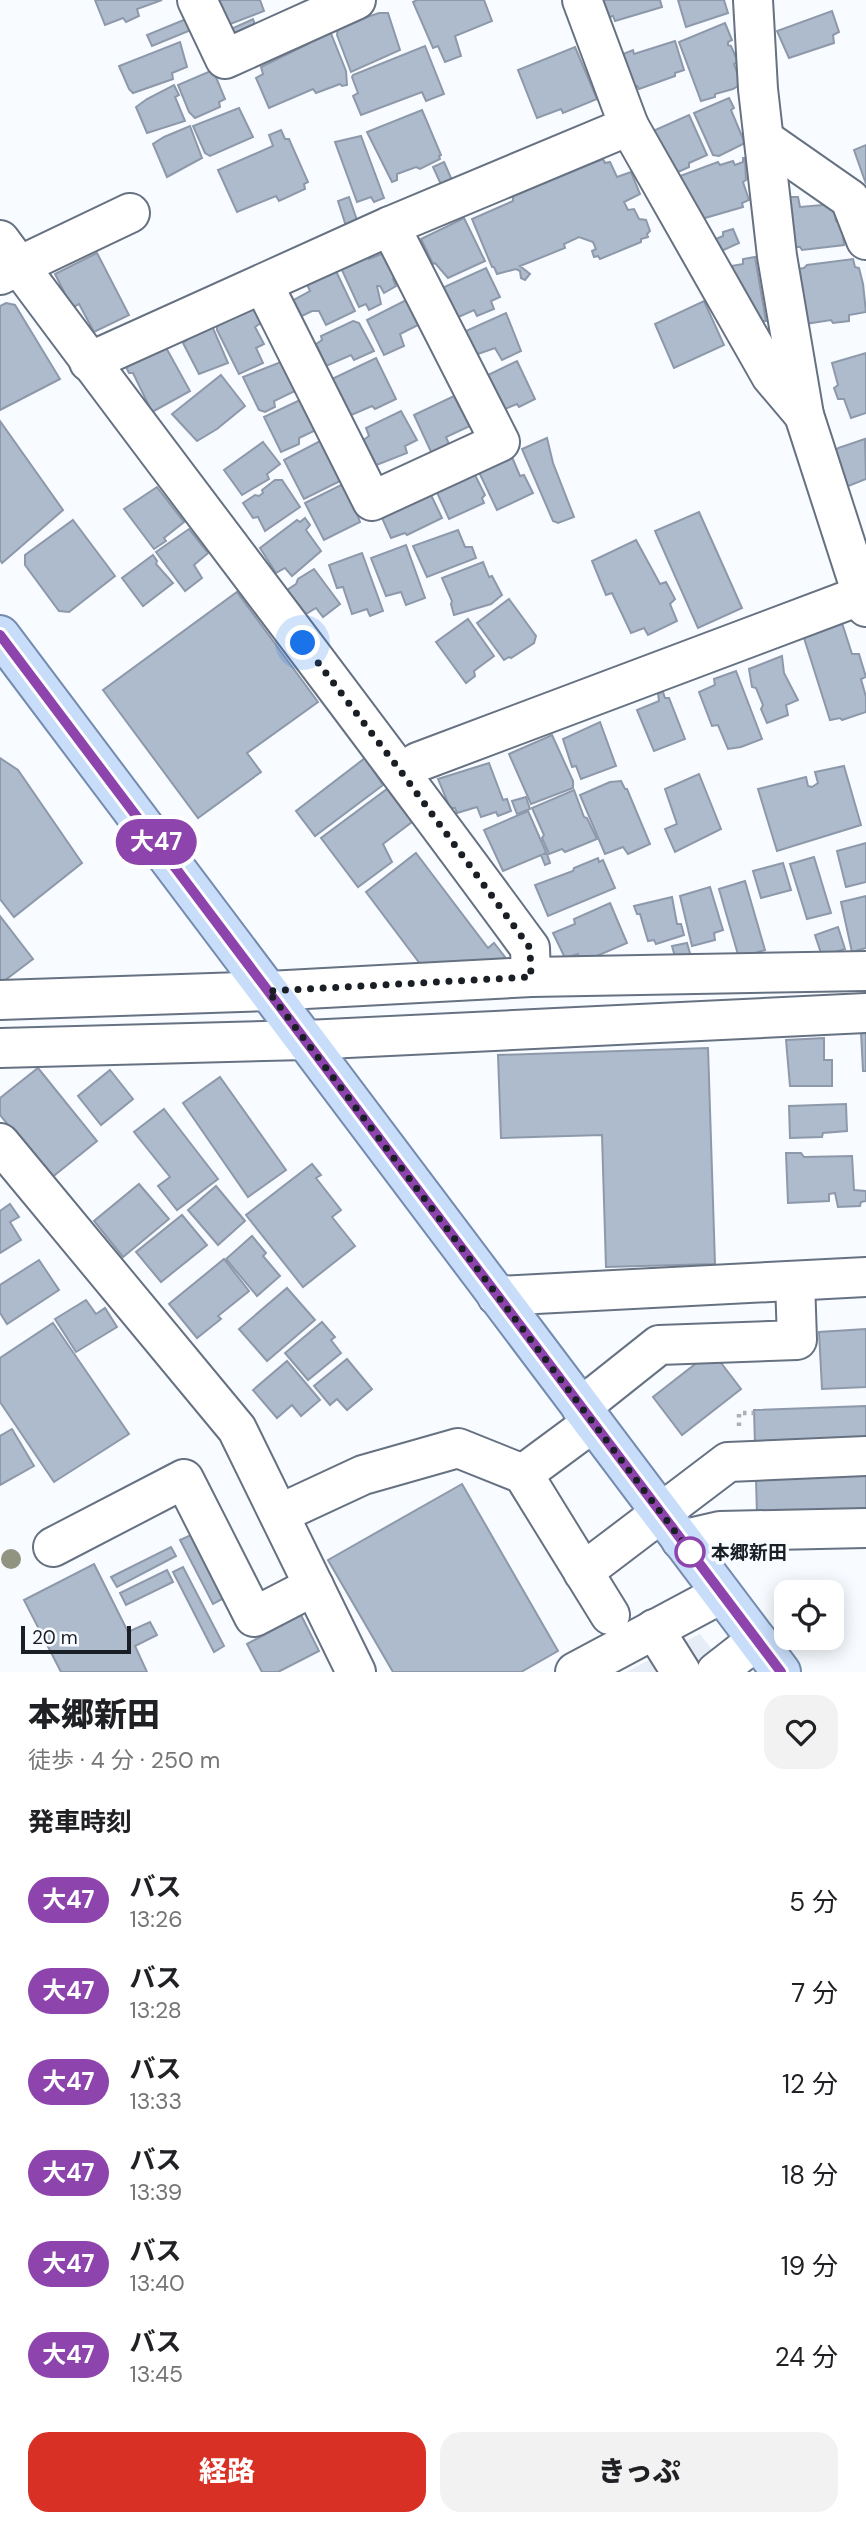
<!DOCTYPE html>
<html lang="ja">
<meta charset="utf-8">
<style>
body{margin:0;font-family:"DM Sans","Noto Sans JP",sans-serif;background:#f2f2f2;color:#202124;height:100vh;display:flex;flex-direction:column;font-size:26px;white-space:nowrap}
*{box-sizing:border-box;margin:0}
p{font-size:23px;color:#757577}
.icon{flex:none;width:38px;height:38px;fill:none;stroke:currentColor;stroke-width:2;stroke-linecap:round;stroke-linejoin:round}
.map{position:relative;height:1672px;overflow:hidden}
.panel{display:flex;flex-direction:column;background:#fff;flex:1}
.panel>*{flex:none}
.badge{padding:0 14px;border-radius:23px;font-size:24px;line-height:46px}
.controls{position:absolute;left:774px;top:1580px;display:grid;gap:14px}
.controls a{display:grid;place-items:center;width:70px;height:70px;border-radius:14px;background:#fff;box-shadow:0 4px 18px #0003;font-size:35px}
.scale{position:absolute;left:21px;bottom:18px;width:110px;box-sizing:border-box;padding-left:7px;border:4px solid #1a1e25;border-top:0;font-size:19px;line-height:24px;white-space:nowrap;color:#1a1e25;-webkit-text-stroke:5px #f8fbff;paint-order:stroke}
.you{position:absolute;width:35px;height:35px;margin:-18px;border:5px solid #fff;border-radius:50%;background:#1a73e8;box-shadow:0 0 0 10px #1a73e833}
.map>.badge{position:absolute;translate:-50% -50%;box-shadow:0 0 0 4px #fff}
h2{padding:0 28px;font-size:26px;line-height:63px}
.round{display:grid;place-items:center;flex:none;width:74px;height:74px;border-radius:21px;background:#f2f2f2}
.head{display:flex;align-items:center;justify-content:space-between;height:119px;padding:0 28px}
h1{font-size:33px;font-weight:800;line-height:52px}
.action{display:flex;gap:14px;margin-top:auto;padding:14px 28px}
.action a{flex:1;height:80px;border-radius:21px;background:#d93025;color:#fff;font-size:28px;font-weight:800;line-height:80px;text-align:center}
.action a+a{background:#f2f2f2;color:#202124}
ul{padding:0;list-style:none}
li{display:flex;align-items:center;gap:21px;height:91px;padding:0 28px}
li div{flex:1}
li b{display:block;font-size:26px}
li em{font-style:normal}
li .badge{min-width:77px;font-weight:700;text-align:center}
.map>svg:first-child{display:block}
.built{fill:#e6edf7}
.building{fill:#aebbcc;stroke:#8d99aa;stroke-width:2}
.lines{fill:none;stroke-linecap:round;stroke-linejoin:round}
.minor-casing{stroke:#667181;stroke-width:42}
.major-casing{stroke:#748bad;stroke-width:42}
.path{stroke:#adb0b5;stroke-width:4.5;stroke-dasharray:3.5 5;stroke-linecap:butt}
.minor{stroke:#fff;stroke-width:38}
.major{stroke:#c8ddfa;stroke-width:38}
.tree{fill:#919481}
.line-casing{stroke:#fff;stroke-width:16}
.line{stroke:#8e44ad;stroke-width:10}
.walk{stroke:#1a1e25;stroke-width:7;stroke-dasharray:0 12.6}
.stop-dot{fill:#fff;stroke:#8e44ad;stroke-width:3.5}
.labels{text-anchor:middle;stroke-width:7;stroke-linejoin:round;paint-order:stroke}
.stop-label{font-size:19px;font-weight:bold;fill:#1a1e25;stroke:#f8fbff;text-anchor:start}
</style>
<div class="map">
<svg width="866" height="1672" viewBox="0 0 866 1672">
<rect width="100%" height="100%" fill="#f8fbff"/>
<polygon class="built" points="700,1634 729,1672 626,1672"/>
<g class="building">
<polygon points="95,0 162,0 137,9 139,16 126,22 123,18 105,25"/>
<polygon points="214,0 260,0 264,11 225,26"/>
<polygon points="417,0 484,0 492,21 455,36 461,56 445,62 438,46 433,48 413,2"/>
<polygon points="600,0 660,0 662,7 615,21 613,16 606,18"/>
<polygon points="678,0 724,0 728,13 686,27"/>
<polygon points="832,11 839,32 833,35 834,43 789,58 777,31"/>
<polygon points="379,13 388,13 400,50 351,72 337,35 338,27"/>
<polygon points="186,19 191,30 152,46 147,35"/>
<polygon points="253,19 257,31 235,40 231,29"/>
<polygon points="725,23 732,40 728,42 728,45 731,46 738,62 734,64 741,84 733,89 715,94 715,97 701,101 679,42"/>
<polygon points="330,31 346,71 347,85 342,86 340,84 316,93 313,89 269,108 256,78 263,74 261,67 308,44 307,40"/>
<polygon points="675,41 684,70 675,73 675,76 639,89 637,86 630,88 621,59 624,58 623,54 633,50 634,54"/>
<polygon points="180,42 187,67 172,73 173,79 133,93 129,89 119,66"/>
<polygon points="425,46 444,94 426,101 422,92 361,115 353,96 358,93 352,77 353,75"/>
<polygon points="575,47 597,99 563,113 561,109 537,118 518,70"/>
<polygon points="213,70 225,99 219,102 220,107 195,118 189,112 178,85"/>
<polygon points="174,85 179,95 175,97 185,121 147,133 136,107 147,99"/>
<polygon points="729,98 734,108 731,110 744,141 743,144 719,156 713,155 694,113"/>
<polygon points="239,108 253,137 210,156 205,153 193,126"/>
<polygon points="422,110 441,155 439,156 440,159 420,169 416,167 397,174 397,180 392,182 367,132"/>
<polygon points="689,115 707,155 689,163 689,167 676,173 670,159 666,160 653,131"/>
<polygon points="190,126 202,158 167,177 153,144 164,137"/>
<polygon points="281,130 285,139 289,139 308,182 304,184 305,189 279,201 276,196 237,212 218,170 273,146 269,135"/>
<polygon points="361,136 384,198 374,202 371,197 357,202 335,142"/>
<polygon points="866,145 866,184 854,150"/>
<polygon points="743,158 745,158 746,180 743,182 749,200 742,203 743,207 698,220 680,176 718,162 720,165 733,161 735,165 743,162"/>
<polygon points="603,159 605,163 610,162 617,177 631,172 640,194 624,202 628,210 634,209 639,219 646,220 650,231 647,234 648,237 641,239 641,242 600,259 598,256 594,257 592,251 596,249 593,242 579,237 564,244 565,248 520,266 530,274 525,280 521,278 520,271 516,269 497,274 494,267 492,267 472,219 513,201 513,196"/>
<polygon points="444,162 455,187 444,191 433,167"/>
<polygon points="349,197 358,223 346,226 338,201"/>
<polygon points="787,197 798,197 800,207 834,204 836,221 842,223 844,245 802,250 800,247 792,247"/>
<polygon points="464,218 485,261 448,278 435,263 433,264 421,239"/>
<polygon points="733,229 739,243 717,253 711,241 723,236 723,232"/>
<polygon points="97,253 129,315 94,332 79,304 72,308 55,274"/>
<polygon points="384,253 397,277 393,279 396,286 384,293 380,286 377,286 381,304 369,310 366,304 359,307 341,268 366,256 369,259"/>
<polygon points="755,257 766,321 756,321 726,267 743,264 743,259"/>
<polygon points="853,259 855,267 859,268 863,284 866,312 849,315 849,321 833,323 831,320 805,324 796,269 804,268 807,265"/>
<polygon points="486,268 500,297 491,301 494,309 477,316 474,310 454,319 440,289"/>
<polygon points="335,269 355,311 326,325 319,311 312,311 300,317 292,301 310,291 306,282"/>
<polygon points="410,298 422,323 400,334 404,346 384,355 367,320"/>
<polygon points="704,301 724,345 674,368 655,324"/>
<polygon points="6,303 15,305 60,379 0,410 0,306"/>
<polygon points="258,307 264,321 255,327 264,344 256,348 263,363 239,374 217,330 217,323 228,317 229,320"/>
<polygon points="506,313 521,351 502,360 495,348 475,355 466,331"/>
<polygon points="353,321 359,323 374,351 354,360 351,355 326,366 316,344 322,340 321,336"/>
<polygon points="212,326 228,363 199,374 183,343 187,340 187,337"/>
<polygon points="164,344 190,391 152,412 133,373 129,373 124,363"/>
<polygon points="866,353 866,413 851,418 844,399 838,399 834,388 838,385 832,363"/>
<polygon points="376,358 396,399 375,409 372,406 349,416 332,379"/>
<polygon points="286,360 297,390 274,401 275,407 265,412 259,410 243,377"/>
<polygon points="517,361 535,399 519,407 517,404 500,411 484,377"/>
<polygon points="221,375 245,406 217,429 197,441 172,414"/>
<polygon points="454,396 463,413 466,413 470,426 446,437 451,449 433,456 414,415"/>
<polygon points="308,399 316,430 299,438 299,444 281,452 264,417 298,401"/>
<polygon points="401,411 417,440 405,446 407,453 374,466 362,441 369,436 366,428"/>
<polygon points="0,421 63,510 2,563 0,560"/>
<polygon points="547,438 553,463 574,517 558,523 553,521 522,449"/>
<polygon points="865,439 866,479 846,487 834,452 838,448"/>
<polygon points="320,441 342,480 304,499 284,460"/>
<polygon points="263,442 280,464 267,474 269,479 242,495 224,470"/>
<polygon points="509,450 520,476 524,475 533,493 497,510 476,466"/>
<polygon points="472,469 485,495 482,498 484,503 449,519 435,488"/>
<polygon points="275,480 282,480 300,507 265,531 258,517 253,518 243,503 255,495 259,496 263,493 262,490"/>
<polygon points="345,483 360,512 357,514 360,522 324,540 305,503"/>
<polygon points="157,487 184,522 164,538 166,541 154,549 124,509"/>
<polygon points="431,495 442,518 407,535 405,533 391,538 382,518"/>
<polygon points="699,512 742,608 698,628 655,531"/>
<polygon points="305,518 310,525 306,530 321,551 292,576 285,568 276,573 260,548 297,520 300,522"/>
<polygon points="73,520 115,576 69,612 59,611 25,565 25,555"/>
<polygon points="189,529 208,553 194,565 202,578 185,591 156,552"/>
<polygon points="458,530 465,547 472,547 476,558 427,577 413,546"/>
<polygon points="636,540 660,584 666,582 675,599 670,604 677,621 648,635 644,628 631,633 612,593 606,595 592,561"/>
<polygon points="406,545 425,598 406,605 401,592 386,596 371,558"/>
<polygon points="362,553 383,611 370,616 367,609 352,614 343,587 337,588 329,565"/>
<polygon points="153,555 157,561 156,564 173,583 143,606 122,578"/>
<polygon points="483,562 489,577 492,576 502,595 491,604 454,615 451,604 452,601 442,578"/>
<polygon points="314,569 340,604 323,617 316,608 306,614 287,590 296,584 298,579"/>
<polygon points="237,592 318,702 247,753 261,772 198,818 103,690"/>
<polygon points="509,599 536,636 534,643 511,658 509,657 504,660 477,623"/>
<polygon points="468,619 494,656 474,671 475,676 466,683 436,642"/>
<polygon points="842,623 852,654 859,654 866,677 861,679 866,697 866,712 842,720 840,718 830,720 804,638 817,631"/>
<polygon points="782,656 784,673 798,700 786,705 788,715 767,723 761,709 763,705 756,688 752,687 749,669"/>
<polygon points="736,671 762,739 741,747 728,749 718,725 712,726 699,692 715,685 714,679"/>
<polygon points="663,692 665,698 669,698 685,739 654,751 637,710 659,701 658,693"/>
<polygon points="600,722 616,766 581,779 576,766 572,767 563,739"/>
<polygon points="552,735 573,781 573,788 531,804 509,754"/>
<polygon points="0,758 18,770 82,863 14,917 0,899"/>
<polygon points="365,758 383,785 315,836 296,811"/>
<polygon points="489,763 503,800 507,799 511,811 498,816 496,812 481,817 477,807 457,813 455,808 450,808 438,779"/>
<polygon points="844,766 861,825 777,851 758,789 806,777 808,786 812,787 818,783 815,772"/>
<polygon points="699,774 721,829 675,852 665,829 677,824 665,789"/>
<polygon points="621,781 625,789 627,789 650,844 628,854 623,847 605,854 580,795 610,782"/>
<polygon points="387,789 412,822 383,844 392,862 358,887 321,838"/>
<polygon points="574,790 584,817 587,818 597,839 565,852 562,849 549,854 542,838 544,835 532,808"/>
<polygon points="526,797 530,809 517,814 512,801"/>
<polygon points="528,811 546,852 544,854 547,854 550,863 545,865 541,855 503,871 484,830"/>
<polygon points="866,843 866,882 846,887 837,851"/>
<polygon points="416,853 488,948 494,943 505,957 485,971 427,973 366,892"/>
<polygon points="814,857 831,913 807,919 790,864"/>
<polygon points="598,858 599,862 603,860 615,888 548,916 535,885 573,871 574,868"/>
<polygon points="783,863 791,890 761,898 753,871"/>
<polygon points="745,881 765,950 739,958 719,889"/>
<polygon points="710,887 723,930 714,933 715,940 692,946 680,896"/>
<polygon points="866,896 866,948 852,952 841,902"/>
<polygon points="672,897 677,924 681,924 684,935 656,944 654,940 648,941 640,914 637,914 634,906"/>
<polygon points="610,903 627,943 592,958 580,960 578,954 565,958 553,933 575,924 574,919"/>
<polygon points="0,916 33,959 0,984"/>
<polygon points="838,927 845,949 822,956 815,935"/>
<polygon points="687,943 692,960 677,964 672,946"/>
<polygon points="861,1032 866,1032 866,1071 863,1071"/>
<polygon points="824,1038 824,1060 832,1060 832,1086 790,1086 786,1040"/>
<polygon points="708,1048 715,1264 606,1267 602,1135 501,1138 498,1055"/>
<polygon points="38,1068 97,1141 51,1178 0,1115 0,1098"/>
<polygon points="110,1070 133,1099 101,1125 78,1096"/>
<polygon points="220,1077 286,1170 248,1197 183,1103"/>
<polygon points="846,1104 847,1131 823,1133 822,1137 790,1138 789,1106"/>
<polygon points="164,1109 218,1179 177,1210 158,1186 170,1177 134,1132"/>
<polygon points="786,1153 801,1153 804,1157 852,1156 854,1190 866,1191 866,1201 861,1202 860,1206 838,1207 835,1193 829,1194 829,1201 788,1203"/>
<polygon points="312,1164 321,1175 316,1178 341,1210 332,1217 355,1246 303,1287 246,1215"/>
<polygon points="139,1184 169,1219 123,1257 94,1221"/>
<polygon points="216,1186 245,1221 218,1245 188,1210"/>
<polygon points="10,1204 19,1217 10,1222 21,1240 0,1253 0,1211"/>
<polygon points="182,1215 207,1245 161,1282 136,1252"/>
<polygon points="252,1236 266,1253 263,1256 280,1276 257,1296 226,1259"/>
<polygon points="224,1259 249,1291 218,1316 221,1319 197,1338 169,1304"/>
<polygon points="39,1260 59,1290 7,1324 0,1313 0,1285"/>
<polygon points="287,1288 315,1320 267,1361 239,1329"/>
<polygon points="86,1300 96,1314 105,1308 117,1327 76,1352 55,1319"/>
<polygon points="322,1322 335,1337 331,1340 341,1353 308,1380 285,1353"/>
<polygon points="53,1323 129,1434 54,1482 0,1402 0,1358"/>
<polygon points="866,1329 866,1387 822,1389 819,1332"/>
<polygon points="712,1351 741,1389 682,1435 653,1397"/>
<polygon points="347,1359 372,1389 347,1410 337,1399 330,1405 314,1386"/>
<polygon points="287,1361 320,1400 301,1416 292,1405 277,1418 253,1390"/>
<polygon points="866,1406 866,1511 757,1514 754,1410"/>
<polygon points="12,1429 34,1466 0,1485 0,1436"/>
<polygon points="462,1484 558,1651 521,1672 393,1672 328,1560"/>
<polygon points="191,1535 224,1598 213,1604 180,1540"/>
<polygon points="171,1547 176,1556 117,1587 111,1577"/>
<polygon points="94,1564 128,1632 150,1622 157,1635 135,1646 147,1672 61,1672 24,1600"/>
<polygon points="183,1567 224,1646 214,1652 173,1572"/>
<polygon points="167,1570 173,1582 126,1605 120,1593"/>
<polygon points="301,1615 319,1651 278,1672 262,1672 247,1644"/>
</g>
<g class="lines">
<g class="minor-casing">
<g id="minor">
<polyline points="197,0 225,59 356,0"/>
<polyline points="582,0 629,126"/>
<polyline points="753,0 758,89 777,256 804,415 866,607"/>
<polyline points="764,139 850,199 866,240"/>
<path d="M0 240C175 477 356 710 530 948L531 977"/>
<polyline points="0,275 130,213"/>
<polyline points="263,284 372,501 500,442 390,226"/>
<polyline points="89,362 390,226 629,126 771,376 804,415"/>
<polyline points="402,773 418,762 862,595"/>
<polyline points="0,1000 268,991 531,977 866,971"/>
<polyline points="0,1048 306,1040 866,1013"/>
<polyline points="0,1143 237,1429 356,1672"/>
<polyline points="497,1296 866,1277"/>
<polyline points="581,1407 659,1345 797,1340 795,1281"/>
<polyline points="523,1474 592,1423"/>
<polyline points="279,1514 363,1475 458,1448 523,1474 610,1615"/>
<polyline points="681,1540 720,1531 866,1528"/>
<polyline points="53,1547 184,1479 254,1617 314,1586"/>
<polyline points="583,1572 728,1462 866,1456"/>
<polyline points="654,1629 681,1672"/>
<polyline points="575,1672 721,1594"/>
<polyline points="716,1672 757,1640"/>
</g>
</g>
<g class="major-casing">
<polyline id="major" points="0,635 781,1672"/>
</g>
<polyline class="path" points="739,1426 739,1413 754,1413"/>
<use href="#minor" class="minor"/>
<use href="#major" class="major"/>
</g>
<circle class="tree" cx="11" cy="1559" r="10"/>
<g class="lines">
<g class="line-casing">
<polyline id="line" points="0,635 781,1672"/>
</g>
<use href="#line" class="line"/>
<polyline class="walk" points="303,643 402,773 530,948 531,977 268,991 695,1558 690,1552"/>
</g>
<circle class="stop-dot" cx="690" cy="1552" r="14"/>
<g class="labels">
<g class="stop-label">
<text x="711" y="1559">本郷新田</text>
</g>
</g>
</svg>
<div class="controls">
<a><svg class="icon" aria-label="locate" viewBox="0 0 24 24"><circle cx="12" cy="12" r="6"/><path d="M12 2v4M12 18v4M2 12h4M18 12h4"/></svg></a>
</div>
<div class="scale">20 m</div>
<div class="you" style="left:303px;top:643px"></div>
<b class="badge" style="left:156px;top:842px;background:#8e44ad;color:#fff">大47</b>
</div>
<section class="panel">
<div class="head"><div><h1>本郷新田</h1><p>徒歩 · 4 分 · 250 m</p></div><a class="round"><svg class="icon" aria-label="heart" viewBox="0 0 24 24"><path d="M12 20l-8-8c-3-5 5-10 8-4 3-6 11-1 8 4z"/></svg></a></div>
<h2>発車時刻</h2>
<ul>
<li><span class="badge" style="background:#8e44ad;color:#fff">大47</span><div><b>バス</b><p>13:26</p></div><em>5 分</em></li>
<li><span class="badge" style="background:#8e44ad;color:#fff">大47</span><div><b>バス</b><p>13:28</p></div><em>7 分</em></li>
<li><span class="badge" style="background:#8e44ad;color:#fff">大47</span><div><b>バス</b><p>13:33</p></div><em>12 分</em></li>
<li><span class="badge" style="background:#8e44ad;color:#fff">大47</span><div><b>バス</b><p>13:39</p></div><em>18 分</em></li>
<li><span class="badge" style="background:#8e44ad;color:#fff">大47</span><div><b>バス</b><p>13:40</p></div><em>19 分</em></li>
<li><span class="badge" style="background:#8e44ad;color:#fff">大47</span><div><b>バス</b><p>13:45</p></div><em>24 分</em></li>
</ul>
<div class="action"><a>経路</a><a>きっぷ</a></div>
</section>
